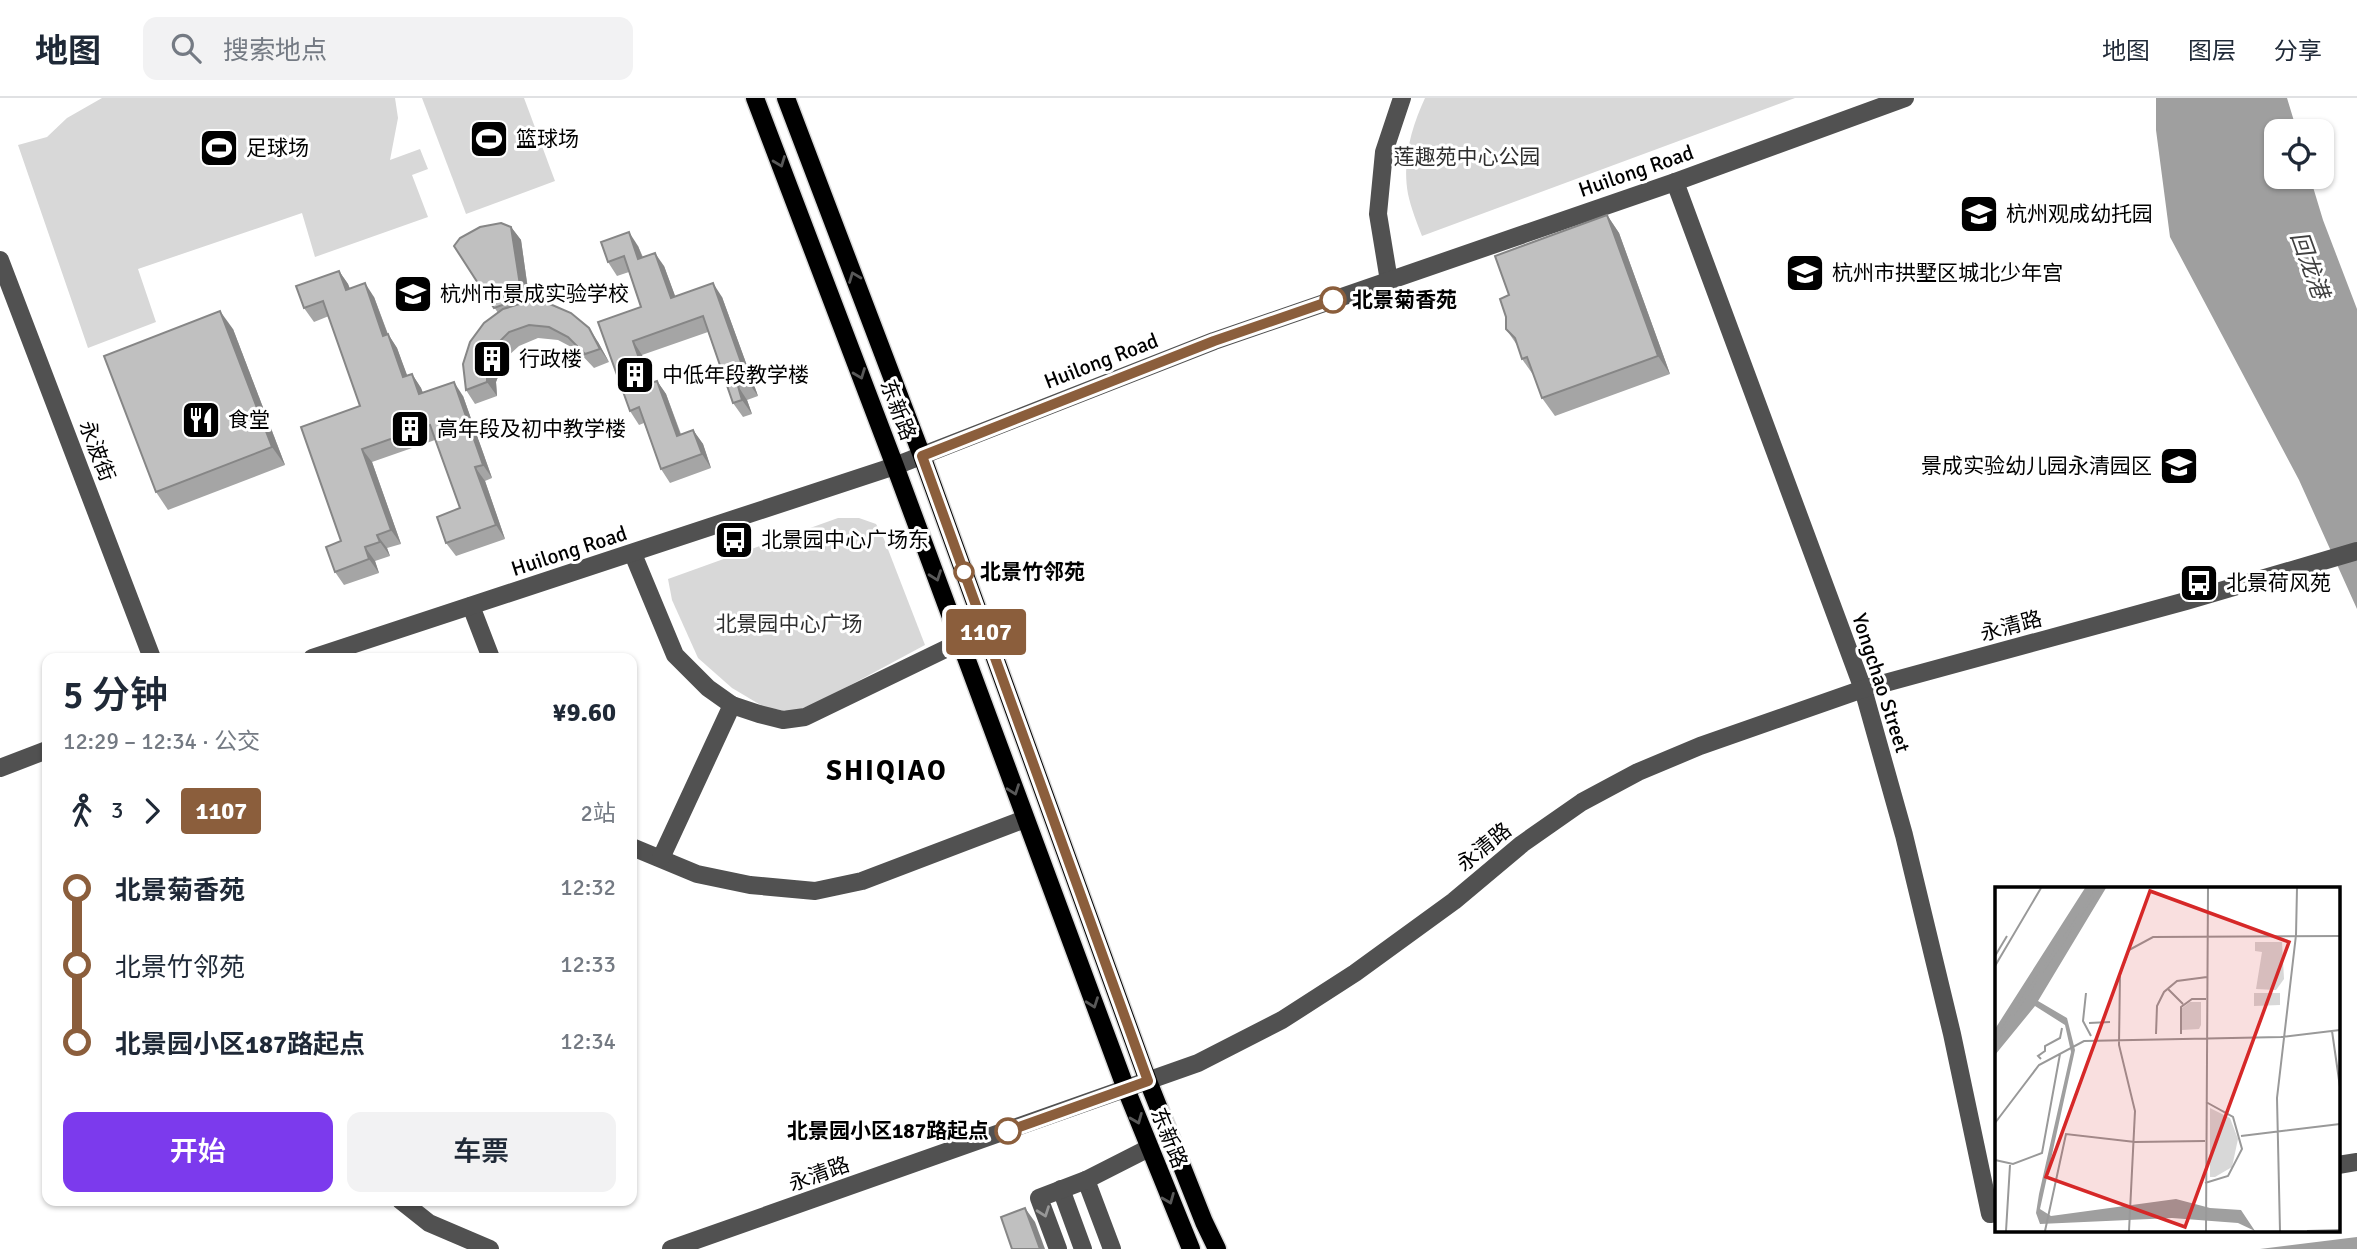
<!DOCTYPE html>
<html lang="zh">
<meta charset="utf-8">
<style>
body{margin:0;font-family:Signika,"Noto Sans SC",sans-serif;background:#f2f2f3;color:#1f2937;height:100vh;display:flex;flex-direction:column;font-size:26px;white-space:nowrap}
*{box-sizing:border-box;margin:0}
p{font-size:23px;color:#747a83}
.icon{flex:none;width:38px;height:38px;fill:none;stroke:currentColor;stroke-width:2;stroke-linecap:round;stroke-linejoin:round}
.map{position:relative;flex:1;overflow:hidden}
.panel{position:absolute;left:42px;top:555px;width:595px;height:553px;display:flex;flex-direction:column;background:#fff;border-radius:14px;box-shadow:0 2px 5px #0004}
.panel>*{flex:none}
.badge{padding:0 14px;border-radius:5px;font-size:24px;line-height:46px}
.controls{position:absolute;left:2264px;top:21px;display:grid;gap:14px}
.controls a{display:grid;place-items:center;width:70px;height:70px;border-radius:14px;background:#fff;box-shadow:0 2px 5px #0004;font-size:35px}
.map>.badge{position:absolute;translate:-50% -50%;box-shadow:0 0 0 4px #fff}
.legs{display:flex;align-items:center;gap:10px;height:77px;padding:0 21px;font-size:23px}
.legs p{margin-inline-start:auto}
.head{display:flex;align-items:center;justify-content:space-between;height:119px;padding:0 21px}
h1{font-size:38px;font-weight:600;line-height:52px}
.primary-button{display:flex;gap:14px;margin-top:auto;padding:14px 21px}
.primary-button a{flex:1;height:80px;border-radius:14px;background:#7c3aed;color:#fff;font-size:28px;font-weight:600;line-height:80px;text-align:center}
.primary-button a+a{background:#f2f2f3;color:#1f2937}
ul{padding:0 21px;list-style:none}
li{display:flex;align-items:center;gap:24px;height:77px;font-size:26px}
li i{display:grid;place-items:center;width:10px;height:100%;margin:0 9px;background:currentColor}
li i::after{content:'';width:18px;height:18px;margin:-9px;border:5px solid;border-radius:50%;background:#fff}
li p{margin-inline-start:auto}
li:first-child i{background:linear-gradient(#0000 50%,currentColor 0)}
li:last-child i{background:linear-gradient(currentColor 50%,#0000 0)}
header{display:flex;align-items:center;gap:42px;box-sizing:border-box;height:98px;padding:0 35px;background:#fff;border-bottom:2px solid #e0e1e3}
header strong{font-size:33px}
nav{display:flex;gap:38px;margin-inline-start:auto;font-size:24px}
.search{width:490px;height:63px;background:#f2f2f3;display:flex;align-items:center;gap:18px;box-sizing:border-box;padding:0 24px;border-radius:14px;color:#747a83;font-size:26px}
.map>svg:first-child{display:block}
.green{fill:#d8d8d8}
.water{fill:#9f9f9f}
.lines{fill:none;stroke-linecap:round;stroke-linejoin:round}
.major-casing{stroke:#dbdbdb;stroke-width:21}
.minor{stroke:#515151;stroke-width:18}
.major{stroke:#000;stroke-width:18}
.wall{fill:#a5a5a5}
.shaded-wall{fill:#868686}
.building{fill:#c0c0c0;stroke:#868686;stroke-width:2}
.oneway{stroke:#595959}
.oneway2{stroke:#979797}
.line-1-casing{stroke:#fff;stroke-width:16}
.line-1{stroke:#8b5e3c;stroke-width:10}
.stop-1-dot{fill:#fff;stroke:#8b5e3c;stroke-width:3.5}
.labels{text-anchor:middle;stroke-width:6;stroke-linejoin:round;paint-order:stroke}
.poi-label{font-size:21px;fill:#000;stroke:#fff;text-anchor:start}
.park-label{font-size:21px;fill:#2f2f2f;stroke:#fff}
.street-label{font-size:21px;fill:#000;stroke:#fff}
.stop-label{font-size:21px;font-weight:bold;fill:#000;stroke:#fff;text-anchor:start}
.water-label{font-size:23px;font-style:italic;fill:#404040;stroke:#fff}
.district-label{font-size:28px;font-weight:bold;letter-spacing:2px;fill:#000;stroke:#fff}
.inset-river{fill:none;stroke:#9f9f9f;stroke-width:3.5}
.inset-road{fill:none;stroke:#999;stroke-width:2}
.view{fill:#d62828;fill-opacity:0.15;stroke:#d62828;stroke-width:3.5}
.inset-edge{fill:none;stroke:#000;stroke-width:3.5}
</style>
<header>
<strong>地图</strong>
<div class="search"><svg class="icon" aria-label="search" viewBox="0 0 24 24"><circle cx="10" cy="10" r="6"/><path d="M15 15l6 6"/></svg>搜索地点</div>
<nav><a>地图</a><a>图层</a><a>分享</a></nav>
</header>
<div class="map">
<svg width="2357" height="1151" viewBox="0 0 2357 1151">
<rect width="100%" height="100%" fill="#fff"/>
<g class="green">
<polygon points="102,0 395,0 398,20 390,62 420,51 428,71 412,77 428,119 315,159 302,115 138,171 156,224 88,250 18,47 47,39 67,20"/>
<polygon points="422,0 524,0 555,83 466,116"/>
<path d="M1425 0H1795L1422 138C1417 125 1411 110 1408 96 1402 63 1411 30 1425 0Z"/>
<polygon points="838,420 859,420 876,426 884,441 925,547 819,604 792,614 764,609 732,590 698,560 672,502 668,481"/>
</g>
<g class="water">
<polygon points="2156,0 2287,0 2297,33 2277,33 2277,79 2310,79 2323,122 2357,211 2357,511 2299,382 2170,139 2156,32"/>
<polygon points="2357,1139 2357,1151 2260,1151"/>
</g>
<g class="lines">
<g class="major-casing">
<g id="major">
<polyline points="755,0 895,368 1126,991 1191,1151"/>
<polyline points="786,0 922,358 1148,983 1204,1124 1217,1151"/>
</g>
</g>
<g class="minor">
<polyline points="1675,84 1863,591 1904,737 1952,936 1990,1116 1996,1115"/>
<polyline points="0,162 152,560"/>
<polyline points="1389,183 1378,116 1384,54 1402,0"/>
<polyline points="633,456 675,557 708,590 732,607 759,616 783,622 805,619 960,544"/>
<polyline points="471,508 491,560"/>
<polyline points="312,560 895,368 1214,243 1675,84 1905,0"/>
<polyline points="0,670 47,652"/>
<polyline points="632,749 697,776 750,787 815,793 862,783 1025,721"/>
<polyline points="661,760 732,607"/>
<polyline points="2338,1067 2357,1064"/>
<polyline points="1086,1082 1112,1151"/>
<polyline points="1061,1091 1083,1151"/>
<polyline points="400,1102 429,1125 490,1151"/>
<polyline points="671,1151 1198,965 1282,922 1355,875 1454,803 1522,746 1582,704 1638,674 1700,648 1863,591 2186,503 2357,453"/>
<polyline points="1058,1151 1039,1100 1086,1082 1149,1050"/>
</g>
<use href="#major" class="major"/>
</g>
<g class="wall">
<polygon points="1607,117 1619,135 1670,276 1555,318 1542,300 1534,278 1522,261 1517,247 1506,231 1509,197"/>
<polygon points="511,129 521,142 530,205 598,244 609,264 594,270 577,252 558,242 538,240 519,248 507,259 501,271 496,284 497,298 475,306 466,292 498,215 454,148"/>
<polygon points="638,148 643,159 664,168 675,198 722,199 758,298 747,302 752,316 743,319 733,305 708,234 642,257 652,284 657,283 666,296 681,336 693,332 703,346 711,370 670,385 661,371 644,325 639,327 630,313 598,224 641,209 629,174 617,178 608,164"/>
<polygon points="339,173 348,186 350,191 374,199 388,236 397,250 407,278 412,276 421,290 423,295 463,298 492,380 485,383 505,441 456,458 446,445 460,410 435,342 372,364 401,446 387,450 390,458 375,463 379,475 344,487 335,474 341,443 360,308 329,218 314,224 304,210"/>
<polygon points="233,231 285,367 168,412 156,394"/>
</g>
<g class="shaded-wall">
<polygon points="1607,117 1619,135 1670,276 1658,258"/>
<polygon points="511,129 521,142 531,214 522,200"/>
<polygon points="629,134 638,148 648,174 638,161"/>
<polygon points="655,155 664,168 681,214 671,200"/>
<polygon points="339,173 348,186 356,206 346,192"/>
<polygon points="365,185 374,199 393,251 383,238"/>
<polygon points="713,185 722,199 758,298 748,284"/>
<polygon points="220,213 233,231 285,367 272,349"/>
<polygon points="589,230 598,244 609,264 600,251"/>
<polygon points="388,236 397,250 413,293 403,279"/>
<polygon points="633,243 642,257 657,300 648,286"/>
<polygon points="498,245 507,259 501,271 496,284 497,298 487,284 487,270 491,257"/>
<polygon points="412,276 421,290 429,310 419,296"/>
<polygon points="657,283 666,296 686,352 677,338"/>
<polygon points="454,284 463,298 492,380 483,367"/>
<polygon points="738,288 747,302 752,316 742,302"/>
<polygon points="693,332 703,346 711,370 702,356"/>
<polygon points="362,351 372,364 401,446 391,432"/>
<polygon points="475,369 485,383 505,441 496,427"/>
<polygon points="377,437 387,450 390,458 380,444"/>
<polygon points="365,449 375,463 379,475 369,461"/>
<polygon points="1025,1110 1035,1124 1045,1151 1040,1151"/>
</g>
<g class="building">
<polygon points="1607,117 1658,258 1542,300 1527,259 1522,261 1515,240 1506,231 1506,219 1500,201 1509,197 1495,158"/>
<polygon points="501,125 511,129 522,200 494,210 454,148 460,140 480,129"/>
<polygon points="629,134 638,161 655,155 671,200 713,185 748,284 738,288 742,302 733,305 703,218 633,243 648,286 657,283 677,338 693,332 702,356 661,371 639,309 630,313 598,224 641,209 624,158 608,164 601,144"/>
<polygon points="339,173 346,192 365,185 383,238 388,236 403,279 412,276 419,296 454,284 483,367 475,369 496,427 446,445 437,419 460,410 430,327 362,351 391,432 377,437 380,444 365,449 369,461 335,474 326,449 341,443 301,329 360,308 323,203 304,210 296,188"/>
<polygon points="526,204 550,206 571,215 589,230 600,251 585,256 568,239 549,229 529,227 509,234 498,245 491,257 487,270 487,284 466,292 463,266 470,244 484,225 503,211"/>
<polygon points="220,213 272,349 156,394 104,258"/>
<polygon points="1025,1110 1040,1151 1012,1151 1001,1119"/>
</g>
<defs><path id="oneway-chevron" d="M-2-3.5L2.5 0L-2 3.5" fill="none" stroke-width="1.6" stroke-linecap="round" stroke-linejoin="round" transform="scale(1.75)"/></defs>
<g class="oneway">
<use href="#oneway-chevron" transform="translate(780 64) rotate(69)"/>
<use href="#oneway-chevron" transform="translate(854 179) rotate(-111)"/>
<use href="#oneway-chevron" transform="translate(860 276) rotate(69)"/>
<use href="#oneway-chevron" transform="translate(936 478) rotate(70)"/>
<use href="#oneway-chevron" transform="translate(1014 692) rotate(70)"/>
<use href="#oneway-chevron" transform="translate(1093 905) rotate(70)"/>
<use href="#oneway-chevron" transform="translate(1137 1021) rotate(68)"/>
<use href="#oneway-chevron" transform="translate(1169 1101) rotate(68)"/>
</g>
<use class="oneway2" href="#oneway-chevron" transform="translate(1044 1114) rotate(70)"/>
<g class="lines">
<g class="line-1-casing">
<polyline id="line-1" points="1008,1033 1148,983 922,358 1214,243 1333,202"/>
</g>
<use href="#line-1" class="line-1"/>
</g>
<defs>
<g id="stadium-square" transform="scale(2.0125)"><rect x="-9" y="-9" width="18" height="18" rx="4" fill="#000" stroke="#fff"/><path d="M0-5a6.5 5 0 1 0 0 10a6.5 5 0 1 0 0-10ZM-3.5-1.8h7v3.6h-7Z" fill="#fff"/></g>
<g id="school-square" transform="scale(2.0125)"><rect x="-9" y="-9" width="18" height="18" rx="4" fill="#000" stroke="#fff"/><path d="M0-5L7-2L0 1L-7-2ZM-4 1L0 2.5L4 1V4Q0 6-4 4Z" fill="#fff"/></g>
<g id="building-square" transform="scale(2.0125)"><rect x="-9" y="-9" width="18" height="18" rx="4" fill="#000" stroke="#fff"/><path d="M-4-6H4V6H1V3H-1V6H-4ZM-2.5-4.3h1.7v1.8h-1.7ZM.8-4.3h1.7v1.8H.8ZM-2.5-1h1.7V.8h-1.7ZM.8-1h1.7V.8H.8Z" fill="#fff"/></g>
<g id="restaurant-square" transform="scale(2.0125)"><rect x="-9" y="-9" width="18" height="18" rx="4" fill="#000" stroke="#fff"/><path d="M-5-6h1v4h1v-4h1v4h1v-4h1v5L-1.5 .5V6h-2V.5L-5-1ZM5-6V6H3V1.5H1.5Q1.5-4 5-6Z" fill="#fff"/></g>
<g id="bus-square" transform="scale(2.0125)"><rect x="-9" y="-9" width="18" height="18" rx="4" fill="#000" stroke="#fff"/><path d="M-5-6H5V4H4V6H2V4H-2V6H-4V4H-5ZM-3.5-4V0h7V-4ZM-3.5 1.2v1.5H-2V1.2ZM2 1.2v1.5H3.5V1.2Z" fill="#fff"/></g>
</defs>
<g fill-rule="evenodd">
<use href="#stadium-square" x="489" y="41"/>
<use href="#stadium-square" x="219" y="50"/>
<use href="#school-square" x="1979" y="116"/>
<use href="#school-square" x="1805" y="175"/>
<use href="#school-square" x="413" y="196"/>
<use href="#building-square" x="492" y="261"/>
<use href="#building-square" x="635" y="277"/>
<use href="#restaurant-square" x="201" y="322"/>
<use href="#building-square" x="410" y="331"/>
<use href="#school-square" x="2179" y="368"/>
<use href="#bus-square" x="734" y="442"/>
<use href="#bus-square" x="2199" y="485"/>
</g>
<g class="stop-1-dot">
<circle cx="1333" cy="202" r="12"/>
<circle cx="964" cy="474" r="9"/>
<circle cx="1008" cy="1033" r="12"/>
</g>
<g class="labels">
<g class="poi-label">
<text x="516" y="48">篮球场</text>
<text x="246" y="57">足球场</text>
<text x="2006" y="123">杭州观成幼托园</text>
<text x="1832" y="182">杭州市拱墅区城北少年宫</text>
<text x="440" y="203">杭州市景成实验学校</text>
<text x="519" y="268">行政楼</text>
<text x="662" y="284">中低年段教学楼</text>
<text x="228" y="329">食堂</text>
<text x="437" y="338">高年段及初中教学楼</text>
<text x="2152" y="375" text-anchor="end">景成实验幼儿园永清园区</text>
<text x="761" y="449">北景园中心广场东</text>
<text x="2226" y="492">北景荷风苑</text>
</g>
<g class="park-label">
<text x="1467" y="66">莲趣苑中心公园</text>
<text x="789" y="533">北景园中心广场</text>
</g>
<g class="street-label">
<text transform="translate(1636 73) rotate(-19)" y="7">Huilong Road</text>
<text transform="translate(1101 263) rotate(-21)" y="7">Huilong Road</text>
<text transform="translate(898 312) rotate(69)" y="7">东新路</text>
<text transform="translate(97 353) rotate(69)" y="7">永波街</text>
<text transform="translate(569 453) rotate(-18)" y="7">Huilong Road</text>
<text transform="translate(2011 528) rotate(-15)" y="7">永清路</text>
<text transform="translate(1881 585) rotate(72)" y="7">Yongchao Street</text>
<text transform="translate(1484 749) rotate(-39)" y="7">永清路</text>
<text transform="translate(1169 1040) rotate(68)" y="7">东新路</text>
<text transform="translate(819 1076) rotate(-20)" y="7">永清路</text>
</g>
<g class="stop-label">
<text x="1352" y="209">北景菊香苑</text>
<text x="980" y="481">北景竹邻苑</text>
<text x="989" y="1040" text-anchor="end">北景园小区187路起点</text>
</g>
<g class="water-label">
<text transform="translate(2310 167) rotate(70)" y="8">回龙港</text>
</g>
<g class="district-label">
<text x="887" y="682">SHIQIAO</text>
</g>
</g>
<g transform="translate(1995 789)">
<rect width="345" height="345" fill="#fff"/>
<path d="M260 55H287L289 92 281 103 261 102 267 65 260 64ZM259 106H285V118L259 119ZM195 115H206V138L204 142 187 143V121ZM215 221 235 231 243 252 237 280 220 290H215Z" fill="#d8d8d8"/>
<path d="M90 1H111L43 114 72 131 80 163 45 322 56 329 181 312 215 321 246 323 260 344 243 336 177 331 45 337 41 326 44 307 76 165 70 138 40 119 0 168V142Z" fill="#9f9f9f"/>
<path class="inset-river" d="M0 154 103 1"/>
<path class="inset-road" d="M0 69 12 49M0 79 46 1M173 102 188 117M91 106 88 134 96 149M94 136 115 135M337 144 345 200M161 147 162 119 169 105 182 94 212 90M186 147V120L197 112H211M46 172 43 169 50 164V159L65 151 67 141M0 236 44 178 89 154 286 150 345 143M246 249 345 237M0 273 18 277 47 266 65 167M210 296 233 289 247 262 238 230 211 215M11 344 15 278M50 344 71 247 140 255 210 254M134 344 140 224 124 158 125 87 134 63 158 50 345 49M211 344 213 1M285 344 282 211 301 48 302 1M312 344 345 343"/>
<path class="view" d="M155 4 294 55 190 340 51 290Z"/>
<rect width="345" height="345" class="inset-edge"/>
</g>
</svg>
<div class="controls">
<a><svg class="icon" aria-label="locate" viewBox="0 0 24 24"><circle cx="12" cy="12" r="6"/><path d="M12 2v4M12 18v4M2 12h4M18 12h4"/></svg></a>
</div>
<b class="badge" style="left:986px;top:534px;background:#8b5e3c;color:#fff">1107</b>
<section class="panel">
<div class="head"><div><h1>5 分钟</h1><p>12:29 – 12:34 · 公交</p></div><b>¥9.60</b></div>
<div class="legs"><svg class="icon" aria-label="walk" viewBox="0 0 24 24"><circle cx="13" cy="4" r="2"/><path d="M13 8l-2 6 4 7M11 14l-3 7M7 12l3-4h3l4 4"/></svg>3<svg class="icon" aria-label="forward" viewBox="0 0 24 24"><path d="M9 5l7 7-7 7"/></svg><b class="badge" style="background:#8b5e3c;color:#fff">1107</b><p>2站</p></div>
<ul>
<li><i style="color:#8b5e3c"></i><b>北景菊香苑</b><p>12:32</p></li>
<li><i style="color:#8b5e3c"></i><span>北景竹邻苑</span><p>12:33</p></li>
<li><i style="color:#8b5e3c"></i><b>北景园小区187路起点</b><p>12:34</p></li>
</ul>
<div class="primary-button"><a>开始</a><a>车票</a></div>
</section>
</div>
